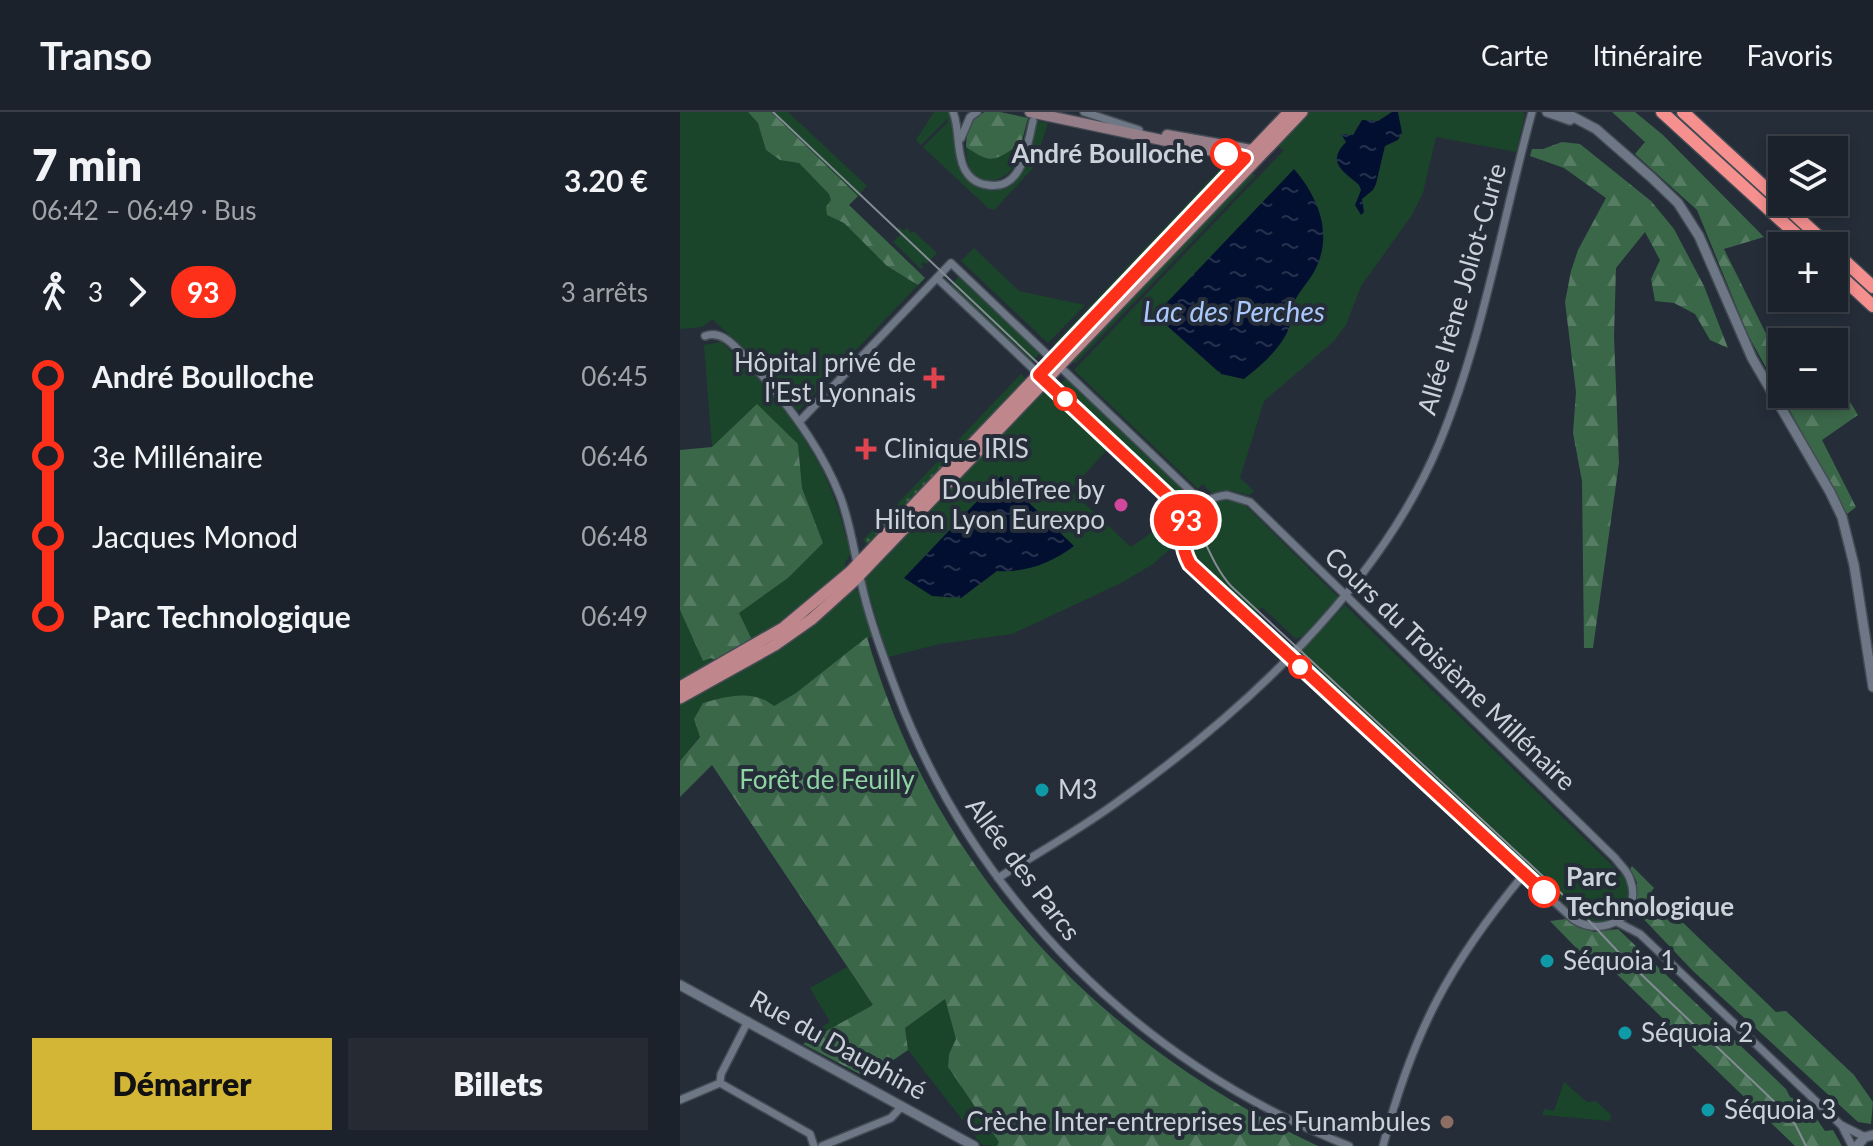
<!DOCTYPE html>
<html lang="fr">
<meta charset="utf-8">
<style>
body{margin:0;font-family:Lato,sans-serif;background:#252a33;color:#f1f3f6;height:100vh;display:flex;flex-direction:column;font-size:30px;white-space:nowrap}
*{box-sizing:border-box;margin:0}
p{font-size:26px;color:#a0a4a9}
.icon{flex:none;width:44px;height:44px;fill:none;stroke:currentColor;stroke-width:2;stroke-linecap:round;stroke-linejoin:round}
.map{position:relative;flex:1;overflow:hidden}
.sheet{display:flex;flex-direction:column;background:#1c222b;width:680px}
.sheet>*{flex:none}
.badge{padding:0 16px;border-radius:26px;font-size:28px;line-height:52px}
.buttons{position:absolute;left:1088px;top:24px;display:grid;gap:16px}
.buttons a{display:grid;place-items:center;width:80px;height:80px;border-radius:0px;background:#1c222b;box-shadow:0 4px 12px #0003,0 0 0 2px #3a3f47;font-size:40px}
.map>.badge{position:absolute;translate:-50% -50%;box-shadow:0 0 0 4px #fff}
.legs{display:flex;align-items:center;gap:12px;height:88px;padding:0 32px;font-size:26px}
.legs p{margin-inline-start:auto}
.overview{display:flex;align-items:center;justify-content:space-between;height:136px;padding:0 32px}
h1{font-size:44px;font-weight:800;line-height:60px}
.primary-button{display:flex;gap:16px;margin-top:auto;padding:16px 32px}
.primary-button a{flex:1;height:92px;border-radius:0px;background:#d3b635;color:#111;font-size:32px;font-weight:800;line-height:92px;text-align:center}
.primary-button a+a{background:#252a33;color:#f1f3f6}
ul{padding:0 32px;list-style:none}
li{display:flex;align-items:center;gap:28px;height:80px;font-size:30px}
li i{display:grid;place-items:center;width:12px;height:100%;margin:0 10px;background:currentColor}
li i::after{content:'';width:20px;height:20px;margin:-10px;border:6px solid;border-radius:50%;background:#1c222b}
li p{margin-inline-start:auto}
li:first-child i{background:linear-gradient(#0000 50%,currentColor 0)}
li:last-child i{background:linear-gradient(currentColor 50%,#0000 0)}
header{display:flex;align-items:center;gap:48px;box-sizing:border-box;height:112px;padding:0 40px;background:#1c222b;border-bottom:2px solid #3a3f47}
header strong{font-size:38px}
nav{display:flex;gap:44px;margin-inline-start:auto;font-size:28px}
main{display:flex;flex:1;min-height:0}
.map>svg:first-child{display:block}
.grass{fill:#1b452a}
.forest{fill:url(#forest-firs)}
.garden{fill:url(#garden-dots)}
.water{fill:url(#water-ripples)}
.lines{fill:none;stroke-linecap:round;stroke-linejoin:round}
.minor-casing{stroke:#434b54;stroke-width:10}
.tertiary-casing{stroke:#434b54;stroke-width:12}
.secondary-casing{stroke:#434b54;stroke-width:13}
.primary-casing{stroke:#434b54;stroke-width:14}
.motorway-casing{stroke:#434b54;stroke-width:15}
.minor{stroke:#6e7785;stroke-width:7}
.tertiary{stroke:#6e7785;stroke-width:9}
.secondary{stroke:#967e88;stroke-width:10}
.primary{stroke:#bf868b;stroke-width:11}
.motorway{stroke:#f5908f;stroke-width:12}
.tram{stroke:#848b94;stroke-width:2}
.line-1-casing{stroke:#fff;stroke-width:18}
.line-1{stroke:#ff301a;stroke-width:12}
.stop-1-dot{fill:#fff;stroke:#ff301a;stroke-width:4}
.health-dot{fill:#e0444e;stroke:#252d39;stroke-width:3}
.hotel-dot{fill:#d1479c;stroke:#252d39;stroke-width:3}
.culture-dot{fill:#0f9aa8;stroke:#252d39;stroke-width:3}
.education-dot{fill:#8d6e63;stroke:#252d39;stroke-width:3}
.labels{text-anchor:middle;stroke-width:8;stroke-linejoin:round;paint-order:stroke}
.stop-label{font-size:26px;font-weight:bold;fill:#ccd2d9;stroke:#252d39;text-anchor:end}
.street-label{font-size:26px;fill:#ccd2d9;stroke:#252d39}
.poi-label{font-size:26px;fill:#ccd2d9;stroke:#252d39;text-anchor:start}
.park-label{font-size:26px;fill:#8fd5a4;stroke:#252d39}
.water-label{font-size:28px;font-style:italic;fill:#aac8fb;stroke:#252d39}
</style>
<header>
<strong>Transo</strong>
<nav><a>Carte</a><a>Itinéraire</a><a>Favoris</a></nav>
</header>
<main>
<section class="sheet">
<div class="overview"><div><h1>7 min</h1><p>06:42 – 06:49 · Bus</p></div><b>3.20 €</b></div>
<div class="legs"><svg class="icon" aria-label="walk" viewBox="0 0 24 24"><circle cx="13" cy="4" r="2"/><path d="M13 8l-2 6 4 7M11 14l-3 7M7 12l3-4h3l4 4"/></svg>3<svg class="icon" aria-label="forward" viewBox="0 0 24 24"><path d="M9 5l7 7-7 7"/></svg><b class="badge" style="background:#ff301a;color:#fff">93</b><p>3 arrêts</p></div>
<ul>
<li><i style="color:#ff301a"></i><b>André Boulloche</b><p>06:45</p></li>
<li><i style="color:#ff301a"></i><span>3e Millénaire</span><p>06:46</p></li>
<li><i style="color:#ff301a"></i><span>Jacques Monod</span><p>06:48</p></li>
<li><i style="color:#ff301a"></i><b>Parc Technologique</b><p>06:49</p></li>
</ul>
<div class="primary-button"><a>Démarrer</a><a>Billets</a></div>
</section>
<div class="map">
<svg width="1193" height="1034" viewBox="0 0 1193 1034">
<defs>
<pattern id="forest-firs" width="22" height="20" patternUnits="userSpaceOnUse" patternTransform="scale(2)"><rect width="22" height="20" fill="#3b6749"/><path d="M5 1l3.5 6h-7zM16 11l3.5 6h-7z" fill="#567c63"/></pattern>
<pattern id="garden-dots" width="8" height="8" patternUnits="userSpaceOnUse" patternTransform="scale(2)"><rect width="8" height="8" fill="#1b452a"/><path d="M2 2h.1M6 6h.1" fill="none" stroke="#3b5f48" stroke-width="1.8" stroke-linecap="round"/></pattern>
<pattern id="water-ripples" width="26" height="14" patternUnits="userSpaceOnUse" patternTransform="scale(2)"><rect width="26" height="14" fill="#020f30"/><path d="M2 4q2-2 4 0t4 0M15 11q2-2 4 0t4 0" fill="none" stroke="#26314d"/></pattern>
</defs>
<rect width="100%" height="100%" fill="#252d39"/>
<g class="grass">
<polygon points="0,0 68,0 78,11 81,19 119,51 149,82 151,88 147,103 164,111 207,154 238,173 118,299 68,240 32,207 22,215 0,217"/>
<polygon points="91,0 108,0 187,74 178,84"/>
<path d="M254 0H270C276 19 272 44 282 61 288 71 297 76 308 78 346 84 352 36 357 9L368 11 353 56 314 98 308 96 243 35 268 10 267 7 241 33 236 28Z"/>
<polygon points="626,0 843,0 845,2 836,40 756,25 743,81 732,103 681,174 666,213 653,230 584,289 560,366 574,379 569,383 547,378 531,381 523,372 518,377 394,258 604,38 597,34"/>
<path d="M341 32C339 40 338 50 332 57 323 69 303 74 292 60 287 53 287 43 286 35 314 54 314 48 341 32Z"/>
<polygon points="541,56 550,57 411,199 412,202 379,236 374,232"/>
<polygon points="567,61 576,63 395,252 391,248"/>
<polygon points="219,115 224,119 227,116 231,121 233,119 257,141 246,152 244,150 241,152 243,155 241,157 213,130 220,123 216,118"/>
<polygon points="294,136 339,179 405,193 368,231 281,149"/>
<polygon points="280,163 361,240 351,251 270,174"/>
<path d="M41 230C96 280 147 345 164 418 165 424 171 437 170 442 169 446 165 449 165 453L171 468 113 518 0 581V498L23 549 31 545 36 548 54 538 58 501 108 466 143 431 122 376 118 332 77 293 32 335 24 233Z"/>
<polygon points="387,265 513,385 503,396 377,276"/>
<polygon points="362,276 427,338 390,378 451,435 496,403 501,409 498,430 473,452 441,471 332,522 260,532 208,545 185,468 186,462"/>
<path d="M548 388 565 393 658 485 623 524 616 527 582 495 574 503C558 488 524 462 513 446 505 435 507 415 515 404 523 393 535 389 548 388Z"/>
<polygon points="174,477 182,481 193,523 116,581 94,594 20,624 0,649 0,589"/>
<path d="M665 493 942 763C961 789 931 821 903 808L618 543Z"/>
<polygon points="167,855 193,893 141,922 138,917 150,910 130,876"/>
<polygon points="265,886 276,927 269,942 268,955 320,1030 317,1034 302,1033 228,938 225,916"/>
<polygon points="884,970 907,990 916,989 931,1003 930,1009 862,1003 864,997 874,999"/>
</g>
<g class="forest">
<polygon points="68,0 91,0 178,84 169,93 245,166 238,173 207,154 164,111 147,103 146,95 151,88 149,82 119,51 100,48 86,38 78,11"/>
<path d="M305 0H320L348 6 341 32C314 48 314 54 286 35 287 19 289 6 305 0Z"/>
<polygon points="932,0 955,0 983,23 1084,125 1044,137 1102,254 1102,282 1116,282 1120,289 1141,282 1154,282 1154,277 1161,275 1178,303 1142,328 1176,395 1167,402 1068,223 1017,98 955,42 965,30"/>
<polygon points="882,30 900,32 971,89 994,117 1024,174 1048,236 1030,228 1015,202 994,191 975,189 971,167 980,148 965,120 936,156 934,224 939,351 913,536 904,536 902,369 893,321 896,280 885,190 891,159 898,138 926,86 884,56 850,44 852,37 863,37"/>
<polygon points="77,292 118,332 122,376 143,431 108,466 59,501 72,528 36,548 31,546 23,549 0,498 0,338 32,335"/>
<path d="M187 525C255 760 419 932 638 1034H317L319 1030 268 955 269 942 276 927 265 887 225 916 228 938 187 966 123 932 193 893 32 653 0 685V649L20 625 14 607 23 591C47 584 73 577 94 594L116 581Z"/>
<polygon points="952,754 974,776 971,780 1096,900 1106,899 1174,963 1193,990 1191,1012 1178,1010 1013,859 955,798 957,770 950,757"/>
<polygon points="886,807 914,820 938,817 1106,977 1110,985 1127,993 1145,1019 1153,1018 1162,1034 1115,1034 914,840 909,849 870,809"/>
</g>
<polygon class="garden" points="341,262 348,269 190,435 183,428"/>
<g class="water">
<path d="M712 0H718L722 21 718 28 705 34 696 72 693 78 682 87 684 100 681 103 675 93 681 78 679 73C665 60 645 51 666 30L661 22 673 23 682 8 698 9Z"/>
<path d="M614 57C639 86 654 123 634 160 627 172 615 184 611 197 609 203 611 210 609 216 602 235 580 255 564 267L541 262 475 203Z"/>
<path d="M321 364 394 434C372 451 345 461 317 459L281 486 252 484 224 466Z"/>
</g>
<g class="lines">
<g class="minor-casing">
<g id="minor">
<path d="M273 0C280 17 276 39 284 56 289 66 297 72 308 73 343 79 347 33 353 9"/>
<polyline points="404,0 459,18"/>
<polyline points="281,26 290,5 297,0"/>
<polyline points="257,166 508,403"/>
<path d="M25 224C43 217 57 237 69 249 105 288 140 333 160 384 170 410 174 439 180 465 188 504 203 544 217 581 296 789 462 952 669 1034"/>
<polyline points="119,310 271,151 522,390"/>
<path d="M547 383 570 390 935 746C940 753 947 758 950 767 964 804 923 827 893 807L510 452C491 418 509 388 547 383Z"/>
<path d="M318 766C359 740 401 717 440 688 565 599 699 475 759 332 803 226 822 110 852 0"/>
<polyline points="937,810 960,822 1161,1013 1185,1025"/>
<polyline points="68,909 41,962 40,971 130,1022 134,1034"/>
<polyline points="0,988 40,971"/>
<polyline points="1162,1014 1172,1034"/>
<polyline points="142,1034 211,1006 222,994"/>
<path d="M703 1034C733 920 769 852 845 761"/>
</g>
</g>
<g class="tertiary-casing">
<g id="tertiary">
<polyline points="867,0 890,8"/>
<polyline points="884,0 916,17 972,66 998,91 1019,124 1072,246 1150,380 1162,405 1174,453 1193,575"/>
<polyline points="0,873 294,1034"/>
<polyline points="1177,1034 1185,1025 1193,1023"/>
</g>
</g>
<g class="secondary-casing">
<g id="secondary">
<polyline points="350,0 571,47"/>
<polyline points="487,23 577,39"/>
</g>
</g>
<g class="primary-casing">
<g id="primary">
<polyline points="0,575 103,516 170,460 609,0"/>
<polyline points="0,586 95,533 132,507 173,470 622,0"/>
</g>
</g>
<g class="motorway-casing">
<g id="motorway">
<polyline points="982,0 1129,134"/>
<polyline points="1003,0 1149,134"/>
<polyline points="1154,139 1193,175"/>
<polyline points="1154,158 1193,194"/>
</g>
</g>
<use href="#minor" class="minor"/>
<use href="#tertiary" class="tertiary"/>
<use href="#secondary" class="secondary"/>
<use href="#primary" class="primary"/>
<use href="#motorway" class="motorway"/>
<path class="tram" d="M93 0 494 380C521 407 526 446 551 474L898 797 943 845 1104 999 1115 1012 1126 1034"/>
</g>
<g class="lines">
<g class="line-1-casing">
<path id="line-1" d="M546 42 565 46 359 263 508 403C501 420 501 436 510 452L864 780"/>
</g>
<use href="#line-1" class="line-1"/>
</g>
<g class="stop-1-dot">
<circle cx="546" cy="42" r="14"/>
<circle cx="385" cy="287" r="10"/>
<circle cx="620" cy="555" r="10"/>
<circle cx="864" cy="780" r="14"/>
</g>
<g class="health-dot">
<path d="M250 254h8v8h8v8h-8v8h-8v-8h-8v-8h8z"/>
<path d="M182 325h8v8h8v8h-8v8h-8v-8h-8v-8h8z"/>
</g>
<circle class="hotel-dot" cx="441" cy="393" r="8"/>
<g class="culture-dot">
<circle cx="362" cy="678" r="8"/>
<circle cx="867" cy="849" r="8"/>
<circle cx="945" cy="921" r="8"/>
<circle cx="1028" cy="998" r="8"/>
</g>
<circle class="education-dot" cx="767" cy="1010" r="8"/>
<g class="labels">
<g class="stop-label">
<text x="524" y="51">André Boulloche</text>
<text x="886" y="774" text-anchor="start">Parc<tspan x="886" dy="30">Technologique</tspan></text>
</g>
<g class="street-label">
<text transform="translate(782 177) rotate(-74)" y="9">Allée Irène Joliot-Curie</text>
<text transform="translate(770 557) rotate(44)" y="9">Cours du Troisième Millénaire</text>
<text transform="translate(343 757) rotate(53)" y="9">Allée des Parcs</text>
<text transform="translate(158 933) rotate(29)" y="9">Rue du Dauphiné</text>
</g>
<g class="poi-label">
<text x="236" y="260" text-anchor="end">Hôpital privé de<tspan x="236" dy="30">l'Est Lyonnais</tspan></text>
<text x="204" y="346">Clinique IRIS</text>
<text x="425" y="387" text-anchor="end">DoubleTree by<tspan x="425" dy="30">Hilton Lyon Eurexpo</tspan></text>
<text x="378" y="687">M3</text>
<text x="883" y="858">Séquoia 1</text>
<text x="961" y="930">Séquoia 2</text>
<text x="1044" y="1007">Séquoia 3</text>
<text x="751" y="1019" text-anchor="end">Crèche Inter-entreprises Les Funambules</text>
</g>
<g class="park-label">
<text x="147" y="677">Forêt de Feuilly</text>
</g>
<g class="water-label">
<text x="554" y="210">Lac des Perches</text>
</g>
</g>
</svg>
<div class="buttons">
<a><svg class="icon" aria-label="layers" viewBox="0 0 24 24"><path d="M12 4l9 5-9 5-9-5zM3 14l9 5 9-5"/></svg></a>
<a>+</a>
<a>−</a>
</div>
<b class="badge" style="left:506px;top:408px;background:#ff301a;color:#fff">93</b>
</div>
</main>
